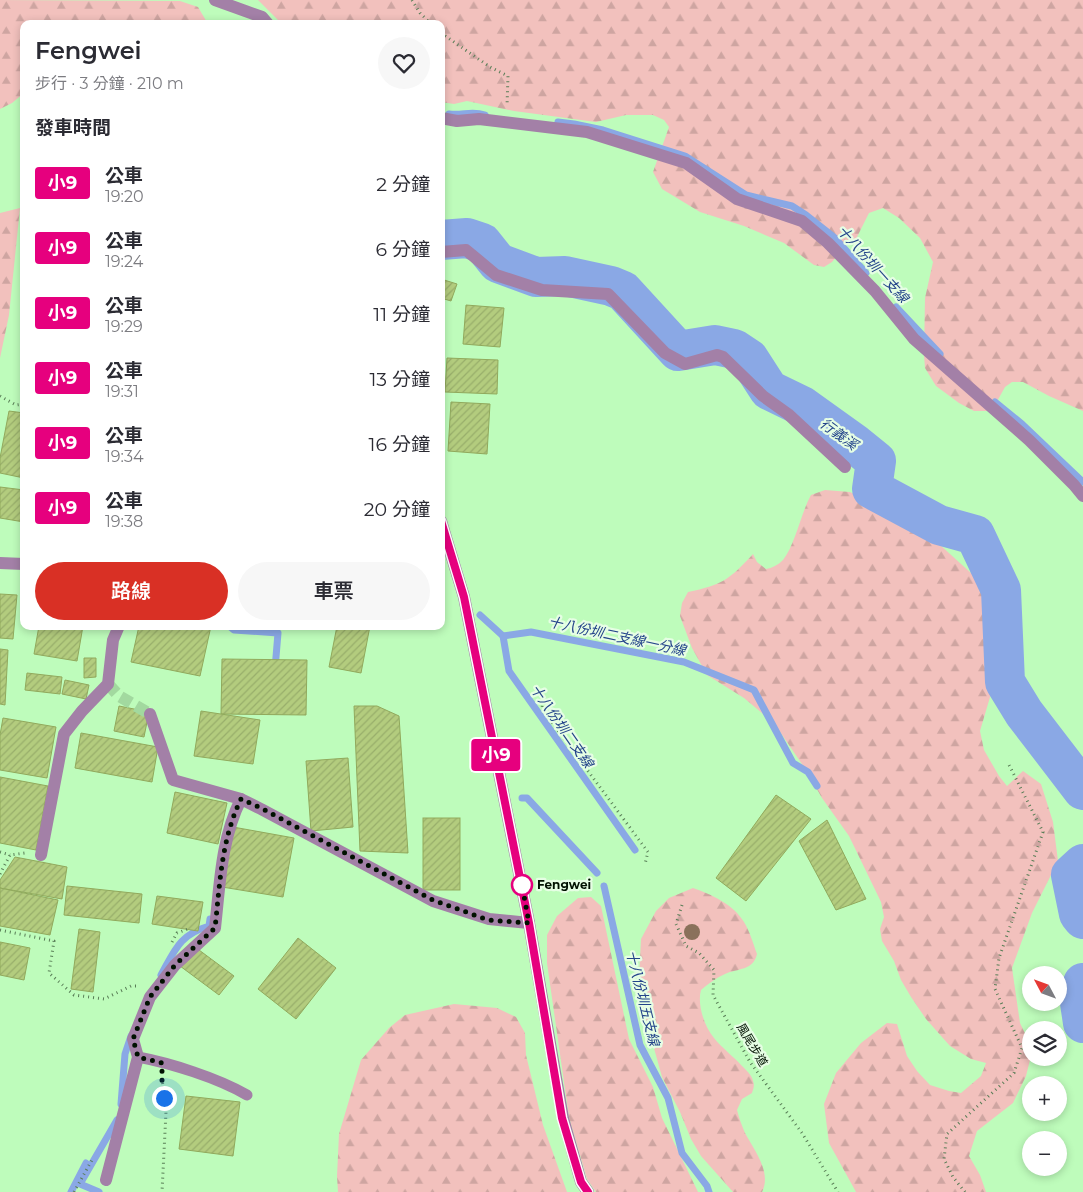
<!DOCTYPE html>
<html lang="zh-TW">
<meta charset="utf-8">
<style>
body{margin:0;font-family:Montserrat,"Noto Sans TC",sans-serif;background:#f7f7f7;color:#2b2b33;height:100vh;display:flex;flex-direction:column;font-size:19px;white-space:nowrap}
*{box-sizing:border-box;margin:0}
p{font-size:16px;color:#7c7c81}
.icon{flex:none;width:28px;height:28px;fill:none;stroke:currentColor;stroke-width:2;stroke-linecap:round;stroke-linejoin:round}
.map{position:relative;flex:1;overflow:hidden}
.side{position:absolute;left:20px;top:20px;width:425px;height:610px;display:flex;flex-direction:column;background:#fff;border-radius:10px;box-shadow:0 2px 8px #0003}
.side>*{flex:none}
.badge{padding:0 10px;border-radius:4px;font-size:18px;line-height:32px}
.needle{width:32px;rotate:311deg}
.buttons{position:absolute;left:1022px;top:966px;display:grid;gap:10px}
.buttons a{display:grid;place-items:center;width:45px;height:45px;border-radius:50%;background:#fff;box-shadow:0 2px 8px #0003;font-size:25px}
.you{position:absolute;width:25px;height:25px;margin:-12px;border:4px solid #fff;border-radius:50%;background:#1a73e8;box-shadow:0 0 0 8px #1a73e833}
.map>.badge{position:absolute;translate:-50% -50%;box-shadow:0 0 0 2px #fff}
h2{padding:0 15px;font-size:19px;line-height:45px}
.round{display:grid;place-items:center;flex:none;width:52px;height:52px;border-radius:26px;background:#f7f7f7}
.overview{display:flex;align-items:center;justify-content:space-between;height:85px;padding:0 15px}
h1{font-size:24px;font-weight:600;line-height:38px}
.button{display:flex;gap:10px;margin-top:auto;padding:10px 15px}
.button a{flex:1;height:58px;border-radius:30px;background:#d93025;color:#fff;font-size:20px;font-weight:600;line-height:58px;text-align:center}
.button a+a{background:#f7f7f7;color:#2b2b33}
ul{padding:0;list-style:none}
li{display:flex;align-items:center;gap:15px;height:65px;padding:0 15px}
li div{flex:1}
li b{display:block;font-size:19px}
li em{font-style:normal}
li .badge{min-width:55px;font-weight:700;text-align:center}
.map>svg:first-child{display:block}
.forest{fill:url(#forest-firs)}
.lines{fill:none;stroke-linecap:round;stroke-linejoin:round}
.stream{stroke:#8aa8e5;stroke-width:7}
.river{stroke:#8aa8e5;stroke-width:40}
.building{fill:url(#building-hatch);stroke:#91a95c}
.minor-tunnel{stroke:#a2d99f;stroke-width:12;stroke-dasharray:12 6;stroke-linecap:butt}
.path{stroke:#587d56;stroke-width:3;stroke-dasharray:1 4;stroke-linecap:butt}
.service{stroke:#a380a7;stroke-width:11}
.minor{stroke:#a380a7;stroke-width:12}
.tertiary{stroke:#a380a7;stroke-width:12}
.tree{fill:#8a715b}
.line-casing{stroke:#fff;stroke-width:11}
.line{stroke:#e6007e;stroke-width:8}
.walk{stroke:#010;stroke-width:5;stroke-dasharray:0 9}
.stop-dot{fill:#fff;stroke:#e6007e;stroke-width:2.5}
.labels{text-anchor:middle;stroke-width:4.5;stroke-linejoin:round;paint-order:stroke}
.stop-label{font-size:12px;font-weight:bold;fill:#010;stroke:#e6fee4;text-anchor:start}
.street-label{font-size:12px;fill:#010;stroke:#e6fee4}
.water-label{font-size:14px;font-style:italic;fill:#23438a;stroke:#e6fee4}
</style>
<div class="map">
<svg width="1083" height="1192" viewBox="0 0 1083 1192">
<defs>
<pattern id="forest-firs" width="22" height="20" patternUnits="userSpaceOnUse" patternTransform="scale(1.25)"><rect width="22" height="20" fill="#f2c1bd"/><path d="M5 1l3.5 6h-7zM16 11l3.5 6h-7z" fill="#cea5a1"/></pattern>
<pattern id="building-hatch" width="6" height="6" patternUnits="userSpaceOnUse" patternTransform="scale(1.25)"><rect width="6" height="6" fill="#b3cc7e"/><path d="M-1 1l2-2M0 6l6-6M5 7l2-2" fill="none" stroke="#98ae6b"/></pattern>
</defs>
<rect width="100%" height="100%" fill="#befcbb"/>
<g class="forest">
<polygon points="0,0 180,1 198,7 208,24 24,24 24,93 12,103 0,109"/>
<polygon points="258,0 1083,0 1083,411 1049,396 1023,382 1012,382 1005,387 995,405 987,411 974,411 959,403 936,386 925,368 924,355 925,298 933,262 920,238 899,218 883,208 869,213 856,239 848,243 832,262 824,267 814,265 784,243 744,226 700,212 662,189 653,172 669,127 664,120 653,115 626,115 596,122 514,111 467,101 454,104 441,102 441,24 282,24"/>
<polygon points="20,208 9,315 0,358 0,213"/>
<path d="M825 490 850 492 873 504 896 519 928 534 982 583 994 612 993 687 980 731 984 750 999 776 1007 786 1023 771 1041 784 1053 822 1058 861 1032 913 1012 968 1020 1023 1031 1046V1056L1026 1076 1013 1103 977 1131 969 1156 980 1175 986 1192H856L829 1143 824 1104 836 1073 861 1043 887 1023 897 1024 907 1056 917 1071 930 1085 949 1091 961 1093 981 1076 986 1063 971 1059 950 1046 926 1019 911 997 901 980 894 961 882 941 880 929 884 917 881 902 849 836 822 798 806 770 774 723 744 698 707 675 692 648 680 616 682 603 688 592C722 585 729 580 753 554L757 562 766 569C772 568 778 565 783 560 795 545 801 513 811 495Z"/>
<path d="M693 888C711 894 734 905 744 922 750 932 753 943 757 954 753 971 738 968 725 974 716 978 708 984 701 990 697 1004 704 1026 714 1038 722 1048 733 1056 742 1066 746 1070 752 1075 753 1081 755 1086 753 1089 752 1093L742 1099 737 1110C739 1118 742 1126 745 1133 754 1150 772 1172 762 1192H733L701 1156 691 1139 680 1112 662 1077 642 1005 639 978 641 939 656 911 669 898Z"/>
<polygon points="591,897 601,906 629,1039 653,1087 662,1118 698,1192 596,1192 587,1179 569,1117 547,963 547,935 557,916 578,898"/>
<polygon points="454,1004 497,1008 516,1017 525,1033 526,1055 543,1125 567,1192 338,1192 337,1176 339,1134 361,1060 389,1028 405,1015"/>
</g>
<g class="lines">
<g class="stream">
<path d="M449 114C463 116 471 110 485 115"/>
<polyline points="558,122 574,124 603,130 685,156 746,195 792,206 806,215 835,238 866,273"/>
<polyline points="896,307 940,354"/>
<polyline points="995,402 1022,424 1083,482"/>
<polyline points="480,615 503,636 509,671 635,850"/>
<polyline points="229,626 234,630 278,633 275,669"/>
<polyline points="503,636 531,632 684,662 754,690 793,763 808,772 817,786"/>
<polyline points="522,798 527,798 597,873"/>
<polyline points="604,886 640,1045 668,1098 682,1153 707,1186 709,1192"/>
<path d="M161 975C175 950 179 935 209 926L210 919"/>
<polyline points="121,1104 125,1054 131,1036"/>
<polyline points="71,1192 86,1163"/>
<polyline points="99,1192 80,1184 117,1120"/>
</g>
<g class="river">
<polyline points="441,240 467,238 482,243 498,263 536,277 565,276 611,286 623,291 678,351 715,345 734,349 749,359 769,390 802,406 855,444 876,461 872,489 939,525 975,535 1001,590 1005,682 1024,713 1083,790"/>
<polyline points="1083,864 1071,875 1079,914 1083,919"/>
<polyline points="1083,983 1079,996 1083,1023"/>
</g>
</g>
<g class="building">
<polygon points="441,279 457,284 451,301 441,298"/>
<polygon points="466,305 504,308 500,347 463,344"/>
<polygon points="447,358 498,360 497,394 445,392"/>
<polygon points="451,402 490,404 487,454 448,451"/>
<polygon points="9,411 24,413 24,478 0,473 0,458"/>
<polygon points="0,487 24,490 24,522 0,518"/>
<polygon points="0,594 17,595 13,639 0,638"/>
<polygon points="39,626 83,626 77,661 34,654"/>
<polygon points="139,626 211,626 200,676 131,662"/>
<polygon points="337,626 370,626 361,673 329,667"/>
<polygon points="0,649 8,650 5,705 0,704"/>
<polygon points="84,658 96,658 96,677 84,678"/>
<polygon points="222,659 307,660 306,715 221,714"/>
<polygon points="27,673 62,677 60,694 25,690"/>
<polygon points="65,680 89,685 86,699 62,694"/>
<polygon points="119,706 149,712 144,737 114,731"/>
<polygon points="354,706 377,706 399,716 408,853 360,851"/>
<polygon points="201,711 260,720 253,764 194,756"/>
<polygon points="3,718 56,727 47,778 0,770 0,735"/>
<polygon points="81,733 158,747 152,782 75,768"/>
<polygon points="348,758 353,827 311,831 306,761"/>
<polygon points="0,777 48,786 36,850 0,843"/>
<polygon points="175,792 227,803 218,844 167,833"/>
<polygon points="776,795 811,819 746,901 716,878"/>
<rect x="423" y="818" width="37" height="72"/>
<polygon points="827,820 866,899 836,910 799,841"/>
<polygon points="233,827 294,838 283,897 222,887"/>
<polygon points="15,857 67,867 62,899 0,888 0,880"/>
<polygon points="67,886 142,894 139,923 64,915"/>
<polygon points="0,888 58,900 50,935 0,926"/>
<polygon points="157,896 203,902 198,931 152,924"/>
<polygon points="79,929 100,932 93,992 71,989"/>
<polygon points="298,938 336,968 296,1019 258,989"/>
<polygon points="0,942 30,948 24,980 0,975"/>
<polygon points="195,947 234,976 219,995 180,966"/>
<polygon points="186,1096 240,1102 233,1156 179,1149"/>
</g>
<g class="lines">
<polyline class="minor-tunnel" points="108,684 119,696 150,714"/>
<g class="path">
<polyline points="412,0 420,13 431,24"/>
<polyline points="441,33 490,67 508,76 507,106"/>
<polyline points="0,396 16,405 24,404"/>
<polyline points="544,691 542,709 648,852 645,864"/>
<polyline points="0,852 10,855"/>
<polyline points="0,874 10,855 25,853"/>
<polyline points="682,905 676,924 686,946 699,953 714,970 713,995 750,1062 802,1133 838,1192"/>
<polyline points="0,930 54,941 49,973 74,995 104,999 131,986 136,986"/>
<polyline points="172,942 177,933 188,929"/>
<polyline points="162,1078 166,1112 162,1192"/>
<polyline points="74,1192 92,1160"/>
<polyline points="965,1192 953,1177 944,1159 947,1134 1014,1073 1022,1048 995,989 999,958 1043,832 1008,763"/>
</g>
<path class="service" d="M138 1057C170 1063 218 1078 247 1095"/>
<g class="minor">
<polyline points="441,118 457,121 479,119 587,132 686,163 737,199 802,221 828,243 875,291 914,339 1029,440 1074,485 1083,496"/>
<polyline points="441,252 466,250 496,275 542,290 608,294 665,353 685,364 717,355 723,357 763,396 788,414 845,467"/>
<polyline points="0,563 24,564"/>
<polyline points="150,714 173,780 241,799 261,809 433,901 489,919 529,923"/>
<polyline points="41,855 64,734 82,711 108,684 113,640 119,626"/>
<path d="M106 1180 138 1057 133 1039 150 997 175 965 215 928C220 884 221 839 241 799"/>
</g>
<g class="tertiary">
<polyline points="215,0 262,17 268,24"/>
<polyline points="441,521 464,597 529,923 563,1118 581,1182 588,1192"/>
</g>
</g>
<circle class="tree" cx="692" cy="932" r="8"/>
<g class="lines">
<g class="line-casing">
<polyline id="line" points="441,521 464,597 529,923 562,1118 581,1182 588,1192"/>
</g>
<use href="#line" class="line"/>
<path class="walk" d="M164 1098 162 1083V1063L138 1057 133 1039 150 997 175 965 215 928C220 884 221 840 241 799L261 808 433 900 488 920 529 923 522 885"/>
</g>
<circle class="stop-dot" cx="522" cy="885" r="10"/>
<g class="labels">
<g class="stop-label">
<text x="537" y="889">Fengwei</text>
</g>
<g class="street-label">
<text transform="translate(752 1045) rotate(59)" y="4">風尾步道</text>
</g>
<g class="water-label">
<text transform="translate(873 264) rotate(48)" y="5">十八份圳一支線</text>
<text transform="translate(839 434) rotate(36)" y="5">行義溪</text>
<text transform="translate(617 636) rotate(12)" y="5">十八份圳二支線一分線</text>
<text transform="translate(562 726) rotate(55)" y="5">十八份圳二支線</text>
<text transform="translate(643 998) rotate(76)" y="5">十八份圳五支線</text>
</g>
</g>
</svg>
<div class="buttons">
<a><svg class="needle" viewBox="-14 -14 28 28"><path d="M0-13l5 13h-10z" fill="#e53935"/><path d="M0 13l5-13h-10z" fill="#7c7c81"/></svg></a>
<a><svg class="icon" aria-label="layers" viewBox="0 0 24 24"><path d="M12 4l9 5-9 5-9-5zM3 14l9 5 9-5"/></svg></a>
<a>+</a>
<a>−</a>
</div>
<div class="you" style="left:164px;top:1098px"></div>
<b class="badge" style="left:496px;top:755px;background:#e6007e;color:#fff">小9</b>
<section class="side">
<div class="overview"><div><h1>Fengwei</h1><p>步行 · 3 分鐘 · 210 m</p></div><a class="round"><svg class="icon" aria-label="heart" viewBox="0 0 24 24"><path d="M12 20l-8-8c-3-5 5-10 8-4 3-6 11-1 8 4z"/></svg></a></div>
<h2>發車時間</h2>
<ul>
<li><span class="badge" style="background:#e6007e;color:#fff">小9</span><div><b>公車</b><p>19:20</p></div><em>2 分鐘</em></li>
<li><span class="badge" style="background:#e6007e;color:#fff">小9</span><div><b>公車</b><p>19:24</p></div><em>6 分鐘</em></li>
<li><span class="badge" style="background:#e6007e;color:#fff">小9</span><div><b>公車</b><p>19:29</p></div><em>11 分鐘</em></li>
<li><span class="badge" style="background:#e6007e;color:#fff">小9</span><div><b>公車</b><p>19:31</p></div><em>13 分鐘</em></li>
<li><span class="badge" style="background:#e6007e;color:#fff">小9</span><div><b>公車</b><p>19:34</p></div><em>16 分鐘</em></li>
<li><span class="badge" style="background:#e6007e;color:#fff">小9</span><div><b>公車</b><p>19:38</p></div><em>20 分鐘</em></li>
</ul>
<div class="button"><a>路線</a><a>車票</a></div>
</section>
</div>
